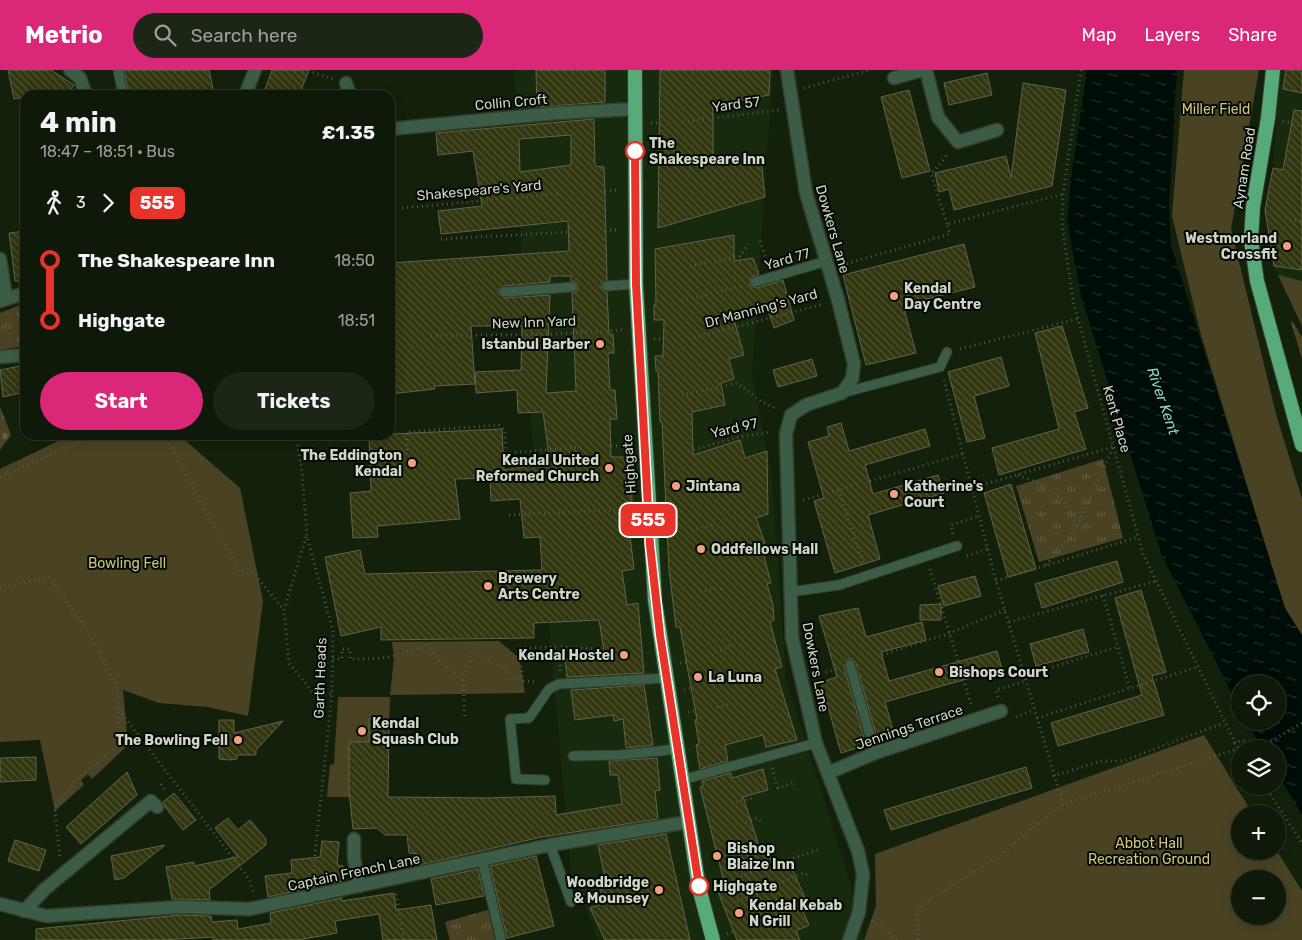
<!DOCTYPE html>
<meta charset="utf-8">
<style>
body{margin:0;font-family:Rubik,sans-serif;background:#1c2617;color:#f1f3f6;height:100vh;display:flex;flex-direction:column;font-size:19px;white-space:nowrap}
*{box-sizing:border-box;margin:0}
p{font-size:16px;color:#9ba09c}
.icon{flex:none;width:28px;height:28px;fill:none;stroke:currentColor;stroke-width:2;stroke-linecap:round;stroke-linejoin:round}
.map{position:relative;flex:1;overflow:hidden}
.panel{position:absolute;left:20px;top:20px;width:375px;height:350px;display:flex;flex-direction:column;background:#0e1909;border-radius:15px;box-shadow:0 2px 12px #0003,0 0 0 1px #2e382a}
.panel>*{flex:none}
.badge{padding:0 10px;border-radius:8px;font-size:18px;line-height:32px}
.controls{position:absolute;left:1231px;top:605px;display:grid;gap:10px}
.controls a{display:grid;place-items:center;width:55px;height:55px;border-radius:50%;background:#0e1909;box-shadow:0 2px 12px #0003,0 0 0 1px #2e382a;font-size:25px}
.map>.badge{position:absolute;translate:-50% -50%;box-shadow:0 0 0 2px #fff}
.legs{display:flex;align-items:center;gap:8px;height:55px;padding:0 20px;font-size:16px}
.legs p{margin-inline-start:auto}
.overview{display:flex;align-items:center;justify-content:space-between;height:85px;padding:0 20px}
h1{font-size:28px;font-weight:700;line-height:38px}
.primary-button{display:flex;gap:10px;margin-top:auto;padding:10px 20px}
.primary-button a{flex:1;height:58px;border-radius:30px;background:#db2777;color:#fff;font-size:20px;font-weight:700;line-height:58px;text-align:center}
.primary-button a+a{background:#1c2617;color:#f1f3f6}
ul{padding:0 20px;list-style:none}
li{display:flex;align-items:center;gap:18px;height:60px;font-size:19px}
li i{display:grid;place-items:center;width:8px;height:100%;margin:0 6px;background:currentColor}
li i::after{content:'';width:12px;height:12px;margin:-6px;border:4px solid;border-radius:50%;background:#0e1909}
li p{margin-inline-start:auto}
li:first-child i{background:linear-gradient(#0000 50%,currentColor 0)}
li:last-child i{background:linear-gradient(currentColor 50%,#0000 0)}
header{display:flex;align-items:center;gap:30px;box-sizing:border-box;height:70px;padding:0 25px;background:#db2777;color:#fff}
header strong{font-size:24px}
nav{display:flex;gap:28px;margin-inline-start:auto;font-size:18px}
.search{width:350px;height:45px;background:#1c2617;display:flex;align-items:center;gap:12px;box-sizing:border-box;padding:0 18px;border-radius:28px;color:#9ba09c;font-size:19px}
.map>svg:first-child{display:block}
.built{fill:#172a0e}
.grass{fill:url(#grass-tufts)}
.cemetery{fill:url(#cemetery-stones)}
.green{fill:#4a4323;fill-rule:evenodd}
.water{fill:url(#water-ripples)}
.building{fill:url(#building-back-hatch);stroke:#5f6448;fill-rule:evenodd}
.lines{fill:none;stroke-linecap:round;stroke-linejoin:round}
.service-casing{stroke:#313e2a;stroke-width:11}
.minor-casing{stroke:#313e2a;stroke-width:15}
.tertiary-casing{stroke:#313e2a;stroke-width:15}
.trunk-casing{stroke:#313e2a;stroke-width:16}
.path{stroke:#4d5a47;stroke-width:3;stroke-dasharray:1 4;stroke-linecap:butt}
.service{stroke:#3b5d47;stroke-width:9}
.minor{stroke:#3b5d47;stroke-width:12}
.tertiary{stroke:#3b5d47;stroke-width:12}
.trunk{stroke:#58aa78;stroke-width:14}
.line-1-casing{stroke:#fff;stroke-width:11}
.line-1{stroke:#e7332a;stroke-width:8}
.stop-1-dot{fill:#fff;stroke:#e7332a;stroke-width:2.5}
.poi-dot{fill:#f39f82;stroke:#040903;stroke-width:2}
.labels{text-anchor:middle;stroke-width:4;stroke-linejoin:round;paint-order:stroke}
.street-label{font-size:14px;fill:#cdd6c8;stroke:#040903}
.park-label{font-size:14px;fill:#d1c37e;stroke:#040903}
.stop-label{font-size:14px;font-weight:bold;fill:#cdd6c8;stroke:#040903;text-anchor:start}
.poi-label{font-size:14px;font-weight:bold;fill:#cdd6c8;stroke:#040903;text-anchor:start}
.water-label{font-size:15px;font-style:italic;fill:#80d4bd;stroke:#040903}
</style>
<header>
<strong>Metrio</strong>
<div class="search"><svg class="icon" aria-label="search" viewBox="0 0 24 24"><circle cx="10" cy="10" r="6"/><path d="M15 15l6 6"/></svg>Search here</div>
<nav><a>Map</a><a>Layers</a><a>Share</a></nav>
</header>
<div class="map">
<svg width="1302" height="870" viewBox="0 0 1302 870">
<defs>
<pattern id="grass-tufts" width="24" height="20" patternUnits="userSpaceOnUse" patternTransform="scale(1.25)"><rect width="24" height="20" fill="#4a4323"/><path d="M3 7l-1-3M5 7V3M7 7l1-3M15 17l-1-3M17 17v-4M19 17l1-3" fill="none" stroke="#635d41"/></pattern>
<pattern id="cemetery-stones" width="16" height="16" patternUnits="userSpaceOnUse" patternTransform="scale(1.25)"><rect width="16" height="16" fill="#4a4323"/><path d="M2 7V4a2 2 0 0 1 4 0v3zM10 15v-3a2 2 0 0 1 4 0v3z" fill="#635d41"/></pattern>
<pattern id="water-ripples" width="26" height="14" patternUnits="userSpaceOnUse" patternTransform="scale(1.25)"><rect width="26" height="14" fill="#000c07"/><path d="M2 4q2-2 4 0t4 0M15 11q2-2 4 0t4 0" fill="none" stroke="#242f2a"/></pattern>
<pattern id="building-back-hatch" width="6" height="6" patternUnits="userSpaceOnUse" patternTransform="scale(1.25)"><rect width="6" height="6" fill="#31360f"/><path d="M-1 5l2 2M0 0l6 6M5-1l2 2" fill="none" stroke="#4e5230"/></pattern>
</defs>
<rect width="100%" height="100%" fill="#13210c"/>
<g class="built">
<polygon points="514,0 773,0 752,307 772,409 786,610 847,802 864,870 598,870 571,803 526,298"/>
<polygon points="1280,0 1302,0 1302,256 1274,196 1265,138 1273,98"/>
</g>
<g class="grass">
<polygon points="25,233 25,276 0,280 0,243"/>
<polygon points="1292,251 1302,267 1302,289 1291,252"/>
<polygon points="1103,389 1123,468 1039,492 1016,416"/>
<polygon points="488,840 495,870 450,870 445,852"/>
</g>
<polygon class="cemetery" points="0,337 11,365 0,380"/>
<g class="green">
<polygon points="1184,0 1259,0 1231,159 1276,344 1302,429 1302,565 1285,539 1201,265 1172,146"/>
<polygon points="1278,205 1302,211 1302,256"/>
<polygon points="71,365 179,365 240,418 263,531 248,646 208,637 159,633 123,620 128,675 92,709 88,704 81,710 84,715 55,741 40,670 0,672 0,399"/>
<polygon points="499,571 519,588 525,623 390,625 394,588 392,572"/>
<polygon points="338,627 390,627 387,727 327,727 330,695 334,694"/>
<path d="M1204 665 1253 744H1240V781H1277L1302 821V870H864L876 836 875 784ZM1240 809H1278V846H1240Z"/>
</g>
<polygon class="water" points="1087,0 1177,0 1169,138 1171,175 1285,538 1302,565 1302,745 1278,705 1278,679 1262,679 1246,651 1278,651 1278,614 1240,614 1240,639 1162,486 1081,226 1067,151 1071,108"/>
<g class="building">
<polygon points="8,0 51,0 74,15 68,25 25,25 25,27 14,29"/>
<polygon points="124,0 209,0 214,23 129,25"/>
<polygon points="272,0 309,0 299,25 263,25"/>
<polygon points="536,0 605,0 605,32 537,37"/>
<polygon points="660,0 770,0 769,25 713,36 713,87 761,89 765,127 658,158"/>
<polygon points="1286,0 1302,0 1302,23 1283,19"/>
<polygon points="987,3 992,25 949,35 944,13"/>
<polygon points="1023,13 1066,20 1052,116 954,140 949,119 939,122 935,103 1006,86 1011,108"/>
<polygon points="909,20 930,101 902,108 881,27"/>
<polygon points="1294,40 1302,41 1302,200 1274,196 1265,140 1273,98 1283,100"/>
<path d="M594 49 595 96 604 97 605 126 607 210 602 213 601 217 607 222 609 264H613L614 283H608L610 320H615L617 349H610L611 387H630L632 432H626L634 499 622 501 627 535 638 533 644 603 567 607 565 589 605 587 599 550 534 553V568L381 570V557L341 566 325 487 360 480 365 504 542 500 540 467 524 468 520 429 491 431 490 408 455 409 460 449 377 456 378 467 353 468 350 423 371 421 369 365 502 359 504 400 550 393 543 342 518 343 517 320 476 323 475 302 521 300 522 256H471L475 314 434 316 435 319 390 324V193L569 181 568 151 441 164 438 141 482 136 473 81 438 85 436 63ZM571 65V95L520 102 519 69ZM550 206H571V211L576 212 579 216 577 222 572 223 576 321 546 323 550 225 504 228 498 223 499 219 504 216 550 212Z"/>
<polygon points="25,161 25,211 15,211 9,163"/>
<polygon points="734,165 734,191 753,188 759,204 750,208 750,216 757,218 783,210 794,250 774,258 766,235 732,243 744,285 729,289 734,309 721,313 725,335 692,342 693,385 740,370 745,388 767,381 768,444 756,448 765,473 761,475 771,513 767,514 773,535 774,550 770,552 782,597 775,599 797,670 766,677 763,665 725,675 728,691 700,699 696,675 699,674 695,650 697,650 680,557 676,557 669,500 662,352 660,352 658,301 656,301 655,286 663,286 664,250 654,250 654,235 656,235 655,179"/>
<polygon points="964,174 975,217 903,235 916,283 866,295 843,205"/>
<polygon points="1062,256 1088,338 1074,342 1086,379 999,405 992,378 1059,359 1035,263"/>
<polygon points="1001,287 1009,316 974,326 985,368 967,372 948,302"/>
<polygon points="812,289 817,306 778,317 773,300"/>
<polygon points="25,295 25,322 3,327 0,300"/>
<polygon points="841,353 849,381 925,359 930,376 865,395 873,424 938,405 944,423 868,445 880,489 835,503 814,431 824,428 808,372 829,366 827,357"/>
<polygon points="1011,414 1036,499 1008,507 984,423"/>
<polygon points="1117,491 1123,512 1042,538 1035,514"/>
<polygon points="975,506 981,526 944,536 938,516"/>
<polygon points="1141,520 1166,602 1152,606 1164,645 1058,676 1051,653 1142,625 1115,528"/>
<polygon points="941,534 941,550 920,550 920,535"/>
<polygon points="858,538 866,567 922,552 926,570 881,582 889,611 997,581 1002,599 885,632 895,667 878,672 856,593 852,589 848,589 844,597 866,675 841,683 821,612 837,607 819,546"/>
<polygon points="1083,559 1089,582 1036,596 1030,574"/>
<polygon points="644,615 653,675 626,678 623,649 614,651 613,645 575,650 571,620"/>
<polygon points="369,649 389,649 388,727 487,728 555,726 556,745 622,734 618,705 610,705 609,691 657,688 660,720 655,721 658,749 542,767 419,795 417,784 409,783 407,765 385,765 377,758 353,759 349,720 349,672 369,672"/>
<polygon points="219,650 234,650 234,663 283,651 256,680 256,685 237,685 237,689 229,690 219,689"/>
<polygon points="36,687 36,710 0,712 0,688"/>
<polygon points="1026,697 1032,718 891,760 884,740"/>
<polygon points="763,699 768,720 743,727 760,779 766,777 774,797 789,792 806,830 799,833 809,855 796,861 800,870 737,870 718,822 724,812 700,717 703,716 702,711 731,703 732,708"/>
<polygon points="127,702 137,725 81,774 66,757"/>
<polygon points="174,723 196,750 183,760 165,737 163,732"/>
<polygon points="228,748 238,760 250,750 266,769 266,775 209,820 210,830 172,829 166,797 194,792 194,796 238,787 215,758"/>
<polygon points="666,764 690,870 605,870 590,838 604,833 600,819 607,817 598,775"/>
<polygon points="15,770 46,780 39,801 8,791"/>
<polygon points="322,771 339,772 337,795 343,796 342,811 268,827 265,806 292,803 291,790 320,787"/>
<polygon points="165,775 124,808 115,810 111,786"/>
<polygon points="536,786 554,856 507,868 490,796"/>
<polygon points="478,799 484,826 436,835 431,809"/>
<polygon points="394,823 396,840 431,835 437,870 383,870 379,844 335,851 337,863 298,870 213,870 213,867 161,870 36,870 36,859 180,845 211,846 212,852 237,850 238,859 271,853 270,843 342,828 341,831"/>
</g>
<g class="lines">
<g class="service-casing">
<g id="service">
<polyline points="118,0 123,25"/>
<polyline points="755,212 827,191"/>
<polyline points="607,216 636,214"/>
<polyline points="504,222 573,217"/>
<polyline points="842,323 940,297 947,282"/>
<polyline points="790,522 839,515 957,476"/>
<polyline points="850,595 875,683"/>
<polyline points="573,686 620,685 678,679"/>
<polyline points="545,710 516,709 510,649 529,648 549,619 559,614 666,608"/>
<polyline points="682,710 816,673"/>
<polyline points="550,775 571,832"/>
<polyline points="482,789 501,870"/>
</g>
</g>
<g class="minor-casing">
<g id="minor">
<polyline points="70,0 80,8 86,25"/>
<polyline points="787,0 806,123 838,230 854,294 852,309 842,323 806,335 791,345 786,364 792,568 816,673 858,781 863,804 859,842 849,870"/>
<polyline points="926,0 938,47 958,72 997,60"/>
<polyline points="894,8 923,0"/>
<polyline points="346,13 350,25"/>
<polyline points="390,59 557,43 635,39"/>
<polyline points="0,189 6,227"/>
<polyline points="0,287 25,285"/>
<polyline points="828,703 875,683 1001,641"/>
<polyline points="354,769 354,788 359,816"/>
<polyline points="0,834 46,846 180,837 250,839 550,775 688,752"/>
<polyline points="24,841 45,819 151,731 157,737"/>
</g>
</g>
<g class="tertiary-casing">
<g id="tertiary">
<polyline points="245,25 255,0"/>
<polyline points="0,231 25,223"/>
</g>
</g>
<g class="trunk-casing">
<g id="trunk">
<polyline points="635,0 636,214 655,531 699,818 713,870"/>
<polyline points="1273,0 1268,48 1253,137 1251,170 1257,211 1302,375"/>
</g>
</g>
<g class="path">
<polyline points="1081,0 1063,124 1062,153 1073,231 1143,484 1240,683"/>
<polyline points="308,1 333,9"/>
<polyline points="804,18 871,0"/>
<polyline points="1283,51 1302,56"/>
<polyline points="683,52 779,40"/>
<polyline points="651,53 659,53"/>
<polyline points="605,121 619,120"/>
<polyline points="402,138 558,124"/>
<polyline points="1285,148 1302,151"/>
<polyline points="947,154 931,104 948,84"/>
<polyline points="605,160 619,160"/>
<polyline points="441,169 568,162"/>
<polyline points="760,171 768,194"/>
<polyline points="842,195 950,164 947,154 1063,124"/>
<polyline points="690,196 740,186 748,174"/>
<polyline points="682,231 743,216"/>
<polyline points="431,266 550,264 623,260"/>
<polyline points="654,269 664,269"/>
<polyline points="689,269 824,234"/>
<polyline points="960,279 1077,249"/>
<polyline points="944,310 996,511 1063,734"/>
<polyline points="682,325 737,313 762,332 777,339"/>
<polyline points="164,365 241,504 253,502 284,540"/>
<polyline points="296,365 302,402 307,467 333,561 332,624 314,794 315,809"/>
<polyline points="611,376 630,375"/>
<polyline points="407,380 407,362 499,355 505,361 506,383 582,377"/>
<polyline points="689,381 739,367 770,362"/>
<path d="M1018 405C1050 418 1066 423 1076 458"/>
<polyline points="0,407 95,365"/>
<polyline points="870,411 963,384"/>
<polyline points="972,418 1113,377"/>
<polyline points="839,420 863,493"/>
<polyline points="803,430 858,414"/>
<polyline points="509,445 635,439"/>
<polyline points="692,460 715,454"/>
<polyline points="953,464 951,455 979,446"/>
<polyline points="306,467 284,540 289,593 314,624 332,624"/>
<polyline points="967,486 988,479"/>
<polyline points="1046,495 1076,459 1113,378"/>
<polyline points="930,499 971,634"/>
<polyline points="996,511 1138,467"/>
<polyline points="0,518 49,507 89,563 117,617 120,671 114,679 78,708 56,736 55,741 60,787"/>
<polyline points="700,521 725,518"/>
<polyline points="1103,525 1130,619"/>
<polyline points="1009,552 1156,511"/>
<polyline points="882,585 950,563 1005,540"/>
<polyline points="707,587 733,574"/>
<path d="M333 589H342V579H350V589C384 589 394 588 426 575L440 591 463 610 472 581 523 611 519 578 560 577"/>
<polyline points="680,593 687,592"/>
<polyline points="560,601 560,577 604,579"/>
<polyline points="816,605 837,599"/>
<polyline points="1024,606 1117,577"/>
<polyline points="463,610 465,649"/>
<polyline points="523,611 537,612"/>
<polyline points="713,614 739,608"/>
<polyline points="684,620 691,618"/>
<polyline points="998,627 996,620 1026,611"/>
<polyline points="717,637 731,634"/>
<polyline points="119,640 249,809 254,824"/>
<polyline points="688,642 695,641"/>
<polyline points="1016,647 1034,640"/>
<polyline points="1037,648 1197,597"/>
<polyline points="1234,673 1243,670 1253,679"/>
<polyline points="1258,679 1302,653"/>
<polyline points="772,698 778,718 794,713"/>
<polyline points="1053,706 1101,691 1123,691 1224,653"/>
<polyline points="161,714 165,720 163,721"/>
<polyline points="1265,716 1302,773"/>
<polyline points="731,733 753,728"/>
<polyline points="746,752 757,748 762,752"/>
<polyline points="741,806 820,779"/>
<polyline points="714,814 723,811"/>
<polyline points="396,824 404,870"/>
<polyline points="737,831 804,803 809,806"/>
<polyline points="872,851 897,870"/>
<polyline points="756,853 759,854 777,848 778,844 789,840"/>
<polyline points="727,864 734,861"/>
<polyline points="918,870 917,838 996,788 1063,734 1237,679"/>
</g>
<use href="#service" class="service"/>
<use href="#minor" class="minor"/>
<use href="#tertiary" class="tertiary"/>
<use href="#trunk" class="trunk"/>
</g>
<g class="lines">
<g class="line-1-casing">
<polyline id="line-1" points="635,81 636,214 650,475 660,565 699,816"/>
</g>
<use href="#line-1" class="line-1"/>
</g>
<g class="stop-1-dot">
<circle cx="635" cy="81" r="9"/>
<circle cx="699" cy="816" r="9"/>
</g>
<g class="poi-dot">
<circle cx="1287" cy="176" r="5"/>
<circle cx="894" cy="226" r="5"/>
<circle cx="600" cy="274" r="5"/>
<circle cx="412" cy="393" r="5"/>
<circle cx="609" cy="398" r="5"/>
<circle cx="676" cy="416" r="5"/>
<circle cx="894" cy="424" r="5"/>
<circle cx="701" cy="479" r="5"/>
<circle cx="488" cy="516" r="5"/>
<circle cx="624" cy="585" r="5"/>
<circle cx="939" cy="602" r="5"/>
<circle cx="698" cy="607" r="5"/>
<circle cx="362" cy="661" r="5"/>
<circle cx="238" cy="670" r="5"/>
<circle cx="717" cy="786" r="5"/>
<circle cx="659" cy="820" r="5"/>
<circle cx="739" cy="843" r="5"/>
</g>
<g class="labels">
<g class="street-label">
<text transform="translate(511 32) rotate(-5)" y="5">Collin Croft</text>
<text transform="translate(736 34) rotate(-7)" y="5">Yard 57</text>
<text transform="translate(1244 98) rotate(-81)" y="5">Aynam Road</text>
<text transform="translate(479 120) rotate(-5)" y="5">Shakespeare's Yard</text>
<text transform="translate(833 159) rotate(74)" y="5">Dowkers Lane</text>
<text transform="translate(787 189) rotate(-16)" y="5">Yard 77</text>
<text transform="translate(761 238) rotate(-15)" y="5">Dr Manning's Yard</text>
<text transform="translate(534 252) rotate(-2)" y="5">New Inn Yard</text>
<text transform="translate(1117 349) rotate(74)" y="5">Kent Place</text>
<text transform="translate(734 358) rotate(-13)" y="5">Yard 97</text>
<text transform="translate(629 394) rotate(-94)" y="5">Highgate</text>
<text transform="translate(816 597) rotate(79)" y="5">Dowkers Lane</text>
<text transform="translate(320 608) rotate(-88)" y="5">Garth Heads</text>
<text transform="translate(909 657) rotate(-19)" y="5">Jennings Terrace</text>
<text transform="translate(354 802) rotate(-12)" y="5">Captain French Lane</text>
</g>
<g class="park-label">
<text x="1216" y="44">Miller Field</text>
<text x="127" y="498">Bowling Fell</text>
<text x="1149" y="778">Abbot Hall<tspan x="1149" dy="16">Recreation Ground</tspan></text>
</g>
<g class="stop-label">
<text x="649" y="78">The<tspan x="649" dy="16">Shakespeare Inn</tspan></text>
<text x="713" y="821">Highgate</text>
</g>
<g class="poi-label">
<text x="1277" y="173" text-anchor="end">Westmorland<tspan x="1277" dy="16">Crossfit</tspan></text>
<text x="904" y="223">Kendal<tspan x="904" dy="16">Day Centre</tspan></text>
<text x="590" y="279" text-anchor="end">Istanbul Barber</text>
<text x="402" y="390" text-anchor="end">The Eddington<tspan x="402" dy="16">Kendal</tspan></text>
<text x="599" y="395" text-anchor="end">Kendal United<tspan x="599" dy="16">Reformed Church</tspan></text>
<text x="686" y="421">Jintana</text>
<text x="904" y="421">Katherine's<tspan x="904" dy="16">Court</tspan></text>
<text x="711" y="484">Oddfellows Hall</text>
<text x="498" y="513">Brewery<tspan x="498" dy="16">Arts Centre</tspan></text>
<text x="614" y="590" text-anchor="end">Kendal Hostel</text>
<text x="949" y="607">Bishops Court</text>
<text x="708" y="612">La Luna</text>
<text x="372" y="658">Kendal<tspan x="372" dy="16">Squash Club</tspan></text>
<text x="228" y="675" text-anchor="end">The Bowling Fell</text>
<text x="727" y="783">Bishop<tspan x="727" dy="16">Blaize Inn</tspan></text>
<text x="649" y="817" text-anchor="end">Woodbridge<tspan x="649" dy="16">&amp; Mounsey</tspan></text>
<text x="749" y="840">Kendal Kebab<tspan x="749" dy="16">N Grill</tspan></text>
</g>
<g class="water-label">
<text transform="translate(1163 331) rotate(71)" y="5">River Kent</text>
</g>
</g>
</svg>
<div class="controls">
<a><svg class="icon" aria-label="locate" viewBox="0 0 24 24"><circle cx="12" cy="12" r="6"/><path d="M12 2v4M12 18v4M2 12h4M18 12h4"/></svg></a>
<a><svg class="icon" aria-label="layers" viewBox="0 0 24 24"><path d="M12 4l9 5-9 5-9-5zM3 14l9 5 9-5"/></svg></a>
<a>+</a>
<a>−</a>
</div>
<b class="badge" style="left:648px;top:450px;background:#e7332a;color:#fff">555</b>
<section class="panel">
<div class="overview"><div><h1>4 min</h1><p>18:47 – 18:51 · Bus</p></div><b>£1.35</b></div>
<div class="legs"><svg class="icon" aria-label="walk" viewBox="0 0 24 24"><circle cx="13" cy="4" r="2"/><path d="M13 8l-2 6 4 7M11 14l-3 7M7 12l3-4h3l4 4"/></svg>3<svg class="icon" aria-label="forward" viewBox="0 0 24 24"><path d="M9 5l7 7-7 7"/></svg><b class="badge" style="background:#e7332a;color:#fff">555</b></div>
<ul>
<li><i style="color:#e7332a"></i><b>The Shakespeare Inn</b><p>18:50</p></li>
<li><i style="color:#e7332a"></i><b>Highgate</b><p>18:51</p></li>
</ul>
<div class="primary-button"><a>Start</a><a>Tickets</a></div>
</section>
</div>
